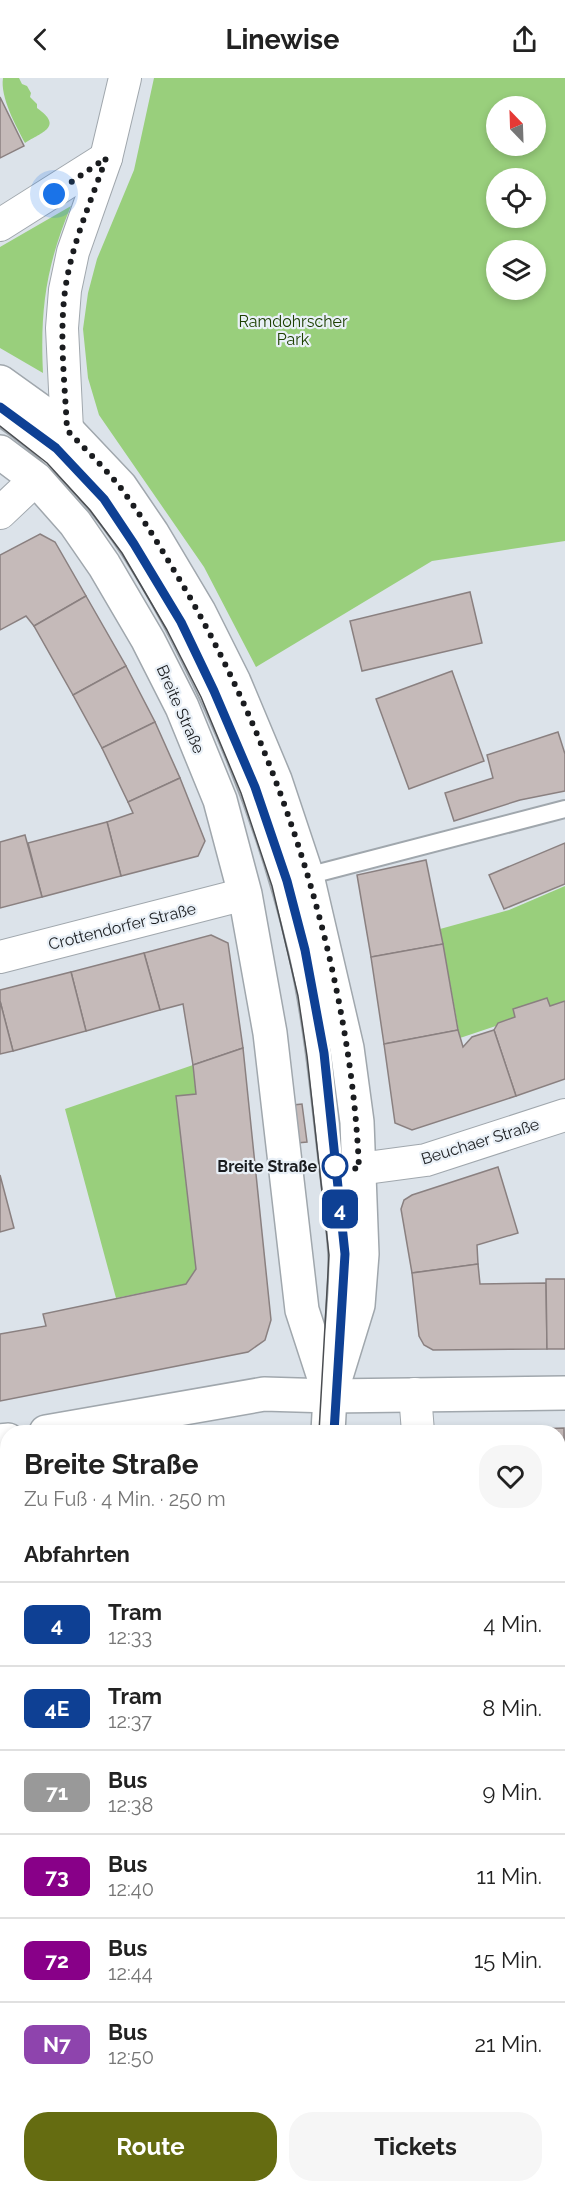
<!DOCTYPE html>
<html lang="de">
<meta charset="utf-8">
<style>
body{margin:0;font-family:Raleway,sans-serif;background:#f6f6f6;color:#222;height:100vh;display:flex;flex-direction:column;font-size:22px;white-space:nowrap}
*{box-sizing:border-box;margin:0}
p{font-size:20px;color:#767676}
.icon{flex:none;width:33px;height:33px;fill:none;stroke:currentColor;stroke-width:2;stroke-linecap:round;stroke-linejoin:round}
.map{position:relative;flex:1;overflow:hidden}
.drawer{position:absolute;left:0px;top:1347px;width:566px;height:768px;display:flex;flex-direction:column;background:#fff;border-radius:24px 24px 0 0;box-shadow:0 3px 9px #0003}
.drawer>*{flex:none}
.badge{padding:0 12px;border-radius:9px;font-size:21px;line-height:39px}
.needle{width:39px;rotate:337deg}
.tools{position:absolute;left:486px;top:18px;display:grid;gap:12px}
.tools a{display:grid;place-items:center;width:60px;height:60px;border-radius:50%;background:#fff;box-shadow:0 3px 9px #0003;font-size:30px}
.you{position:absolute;width:30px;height:30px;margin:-15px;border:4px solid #fff;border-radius:50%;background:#1a73e8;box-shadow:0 0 0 9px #1a73e833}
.map>.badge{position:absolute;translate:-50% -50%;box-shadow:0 0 0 3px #fff}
h2{padding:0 24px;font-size:22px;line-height:54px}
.round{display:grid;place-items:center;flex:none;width:63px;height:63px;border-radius:24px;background:#f6f6f6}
.summary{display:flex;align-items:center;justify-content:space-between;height:102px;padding:0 24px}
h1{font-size:28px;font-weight:700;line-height:45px}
.action{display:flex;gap:12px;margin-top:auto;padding:12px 24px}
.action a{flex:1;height:69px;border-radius:24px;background:#656c11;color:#fff;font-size:24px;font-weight:700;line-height:69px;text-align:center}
.action a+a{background:#f6f6f6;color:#222}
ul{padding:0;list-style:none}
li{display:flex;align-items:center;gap:18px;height:84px;padding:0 24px;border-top:2px solid #e0e0e0}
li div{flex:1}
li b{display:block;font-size:22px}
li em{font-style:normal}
li .badge{min-width:66px;font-weight:700;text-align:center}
header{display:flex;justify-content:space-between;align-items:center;height:78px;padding:0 24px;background:#fff;font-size:27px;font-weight:700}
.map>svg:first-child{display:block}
.green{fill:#99cf7c;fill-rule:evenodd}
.building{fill:#c5bab9;stroke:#8a8080;stroke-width:1.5}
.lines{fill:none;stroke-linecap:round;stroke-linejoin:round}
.lane-casing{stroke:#a0a7ad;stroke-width:20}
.street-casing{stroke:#a0a7ad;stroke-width:34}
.secondary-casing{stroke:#a0a7ad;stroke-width:36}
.lane{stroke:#fff;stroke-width:16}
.street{stroke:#fff;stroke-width:32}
.secondary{stroke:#fff;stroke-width:33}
.tram{stroke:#4a4d51;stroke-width:1.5}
.line-casing{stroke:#fff;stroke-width:14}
.line{stroke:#0e4094;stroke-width:9}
.walk{stroke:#1a1c1f;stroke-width:6;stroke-dasharray:0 10.8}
.stop-dot{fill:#fff;stroke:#0e4094;stroke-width:3}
.labels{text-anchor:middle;stroke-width:4.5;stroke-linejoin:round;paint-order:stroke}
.park-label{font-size:16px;fill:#1d4002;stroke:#e9f0f7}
.street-label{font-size:16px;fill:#1a1c1f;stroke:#e9f0f7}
.stop-label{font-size:16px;font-weight:bold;fill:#1a1c1f;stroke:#e9f0f7;text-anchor:end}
</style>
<header><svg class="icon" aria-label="back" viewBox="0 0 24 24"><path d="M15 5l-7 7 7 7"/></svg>Linewise<svg class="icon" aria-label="share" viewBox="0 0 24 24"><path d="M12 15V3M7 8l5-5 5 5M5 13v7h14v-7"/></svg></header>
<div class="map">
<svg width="565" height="2115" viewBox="0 0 565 2115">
<rect width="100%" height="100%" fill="#dce3ea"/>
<g class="green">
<path d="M3 0H19L22 6 27 8 31 15 30 19 37 26V30C64 49 42 54 25 65 16 48 0 19 3 0Z"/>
<path d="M154 0H565V463L432 483 256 589 204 489 99 337 88 300 83 251 88 215 97 181 134 92ZM496 28H536V68H496ZM496 100H536V140H496ZM496 172H536V212H496Z"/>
<path d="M71 128C46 188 40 231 43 295L0 270V169Z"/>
<polygon points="565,808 565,925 460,960 440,851 509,832"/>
<polygon points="193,987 196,1016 176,1019 196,1191 186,1206 116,1220 65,1031"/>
<polygon points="7,1497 8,1753 0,1754 0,1498"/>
<polygon points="273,2108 334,2108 335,2115 273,2115"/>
</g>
<g class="building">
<polygon points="0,19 24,68 0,80"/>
<polygon points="40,456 55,464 86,518 34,548 26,538 0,552 0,477"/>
<polygon points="470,514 482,565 362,593 350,543"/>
<polygon points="86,518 126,588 73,617 34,548"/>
<polygon points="126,588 155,644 102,670 73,617"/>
<polygon points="452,593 484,683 409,711 376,621"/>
<polygon points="155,644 180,700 128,724 102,670"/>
<polygon points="558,654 565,676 565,713 520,722 454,743 445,715 493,700 487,677"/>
<polygon points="180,700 205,763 198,778 121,798 107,744 133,735 128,724"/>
<polygon points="107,744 121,798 42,819 28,765"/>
<polygon points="25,757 42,819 0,830 0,764"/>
<polygon points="565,765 565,806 504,831 489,797"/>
<polygon points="426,782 443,866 371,879 357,797"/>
<polygon points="211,857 228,865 243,970 193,987 183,926 160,932 144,875"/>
<polygon points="443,866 458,952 384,966 371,879"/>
<polygon points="144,875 160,932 86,953 71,894"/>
<polygon points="71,894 86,953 13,973 0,923 0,912"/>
<polygon points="547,920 550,928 565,923 565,1001 516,1018 494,952 498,945 515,939 513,931"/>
<polygon points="0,923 13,973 0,976"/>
<polygon points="458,952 463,969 472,959 494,952 516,1018 412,1052 395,1045 384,966"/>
<polygon points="243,970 271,1242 265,1262 248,1274 0,1323 0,1256 46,1248 43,1236 186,1206 196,1191 176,1018 196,1016 193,987"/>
<polygon points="302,1026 307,1064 297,1065 293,1027"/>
<polygon points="498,1089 518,1155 477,1167 478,1186 412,1195 401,1131 404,1122 412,1117"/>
<polygon points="0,1097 14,1150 0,1154"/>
<polygon points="478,1186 480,1206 546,1205 547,1271 433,1272 424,1267 419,1258 412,1195"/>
<polygon points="546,1201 565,1201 565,1271 547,1271"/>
<polygon points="564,1350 565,1431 558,1434 558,1354 513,1354 512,1352"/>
<polygon points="444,1352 512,1352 513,1354 444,1354"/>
<polygon points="8,1404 8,1468 0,1469 0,1406"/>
<polygon points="565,1472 565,1513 558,1496 558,1475"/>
<polygon points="8,1773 8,1842 6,1842 0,1802 0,1774"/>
<polygon points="0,1802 6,1842 0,1843"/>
<polygon points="0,1923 5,1923 8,1938 8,1990 0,1991"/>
<polygon points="565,2023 565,2098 558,2100 558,2037"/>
<rect x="0" y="2062" width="8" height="33"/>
<rect x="136" y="2108" width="59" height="7"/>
<polygon points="496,2108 530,2108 505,2114"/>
</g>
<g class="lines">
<g class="lane-casing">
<g id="lane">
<path d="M0 339C91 401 141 481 189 578 236 672 273 771 297 873 311 935 318 998 325 1062 329 1099 335 1137 337 1174 339 1206 334 1240 332 1272"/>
<polyline points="307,798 565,731"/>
</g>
</g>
<g class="street-casing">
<g id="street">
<polyline points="0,147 106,80"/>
<polyline points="67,352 62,250 65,212 73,174 106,80 125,0"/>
<polyline points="0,435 36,401"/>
<polyline points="0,879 245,816"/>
<polyline points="359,1091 426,1082 565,1037"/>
<polyline points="415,1316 418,1354"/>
<polyline points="0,1893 8,1892"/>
<polyline points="232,2108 232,2115"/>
<polyline points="467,2108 467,2115"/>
</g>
</g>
<g class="secondary-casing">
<g id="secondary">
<polyline points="0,304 67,352 120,408 152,455 199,534 234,604 275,702 307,798 347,970 357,1044 362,1176 358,1227 330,1318 328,1354"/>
<polyline points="0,374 36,401 75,445 104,487 148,562 182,629 220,722 245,816 270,955 302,1232 330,1318"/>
<polyline points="46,1354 264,1316 330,1318 565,1315"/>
<polyline points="0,1363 8,1362"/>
<polyline points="371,2108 372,2115"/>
</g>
</g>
<use href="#lane" class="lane"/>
<use href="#street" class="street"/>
<use href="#secondary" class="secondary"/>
<g class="tram">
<polyline points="0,329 55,371 103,421 134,466 181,544 214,613 255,709 287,803 314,916 323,975 345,1176 334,1354"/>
<polyline points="0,348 47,385 90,432 122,475 167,552 201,619 241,715 272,808 298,918 307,978 329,1177 319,1354"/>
<polyline points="365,2108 365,2115"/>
<polyline points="377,2108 378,2115"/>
</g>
</g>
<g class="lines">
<g class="line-casing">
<polyline id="line" points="0,329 56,370 104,421 134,466 181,544 214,613 255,709 287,803 305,872 324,975 345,1176 334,1354"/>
</g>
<use href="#line" class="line"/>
<path class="walk" d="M54 116 106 80C91 124 71 167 65 213 59 259 65 306 67 352 85 371 104 389 120 409 139 434 156 462 172 489 277 661 351 889 359 1091L335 1088"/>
</g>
<circle class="stop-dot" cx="335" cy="1088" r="12"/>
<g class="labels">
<g class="park-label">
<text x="293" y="249">Ramdohrscher<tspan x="293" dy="18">Park</tspan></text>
</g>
<g class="street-label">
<text transform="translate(181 631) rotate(66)" y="6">Breite Straße</text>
<text transform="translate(122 848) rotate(-14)" y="6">Crottendorfer Straße</text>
<text transform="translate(480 1063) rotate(-17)" y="6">Beuchaer Straße</text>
</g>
<g class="stop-label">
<text x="317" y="1094">Breite Straße</text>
</g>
</g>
</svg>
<div class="tools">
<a><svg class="needle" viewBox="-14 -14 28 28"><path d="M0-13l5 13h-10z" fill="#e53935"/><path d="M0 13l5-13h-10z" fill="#767676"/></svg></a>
<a><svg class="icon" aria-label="locate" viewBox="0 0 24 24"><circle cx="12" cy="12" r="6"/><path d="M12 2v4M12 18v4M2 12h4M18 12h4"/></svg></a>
<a><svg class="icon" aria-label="layers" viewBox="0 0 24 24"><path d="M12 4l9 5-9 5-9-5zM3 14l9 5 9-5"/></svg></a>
</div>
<div class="you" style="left:54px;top:116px"></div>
<b class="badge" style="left:340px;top:1131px;background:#0e4094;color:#fff">4</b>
<section class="drawer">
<div class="summary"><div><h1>Breite Straße</h1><p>Zu Fuß · 4 Min. · 250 m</p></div><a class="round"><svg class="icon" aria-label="heart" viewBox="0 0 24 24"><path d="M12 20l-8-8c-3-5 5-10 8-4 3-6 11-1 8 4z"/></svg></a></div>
<h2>Abfahrten</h2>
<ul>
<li><span class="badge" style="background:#0e4094;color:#fff">4</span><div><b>Tram</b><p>12:33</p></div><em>4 Min.</em></li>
<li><span class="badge" style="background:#0e4094;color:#fff">4E</span><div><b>Tram</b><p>12:37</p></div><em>8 Min.</em></li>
<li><span class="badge" style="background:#999;color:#fff">71</span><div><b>Bus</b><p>12:38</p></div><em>9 Min.</em></li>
<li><span class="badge" style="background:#808;color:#fff">73</span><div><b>Bus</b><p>12:40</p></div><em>11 Min.</em></li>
<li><span class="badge" style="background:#808;color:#fff">72</span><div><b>Bus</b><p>12:44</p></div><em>15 Min.</em></li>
<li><span class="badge" style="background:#8e44ad;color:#fff">N7</span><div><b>Bus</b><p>12:50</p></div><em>21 Min.</em></li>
</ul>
<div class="action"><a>Route</a><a>Tickets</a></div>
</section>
</div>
